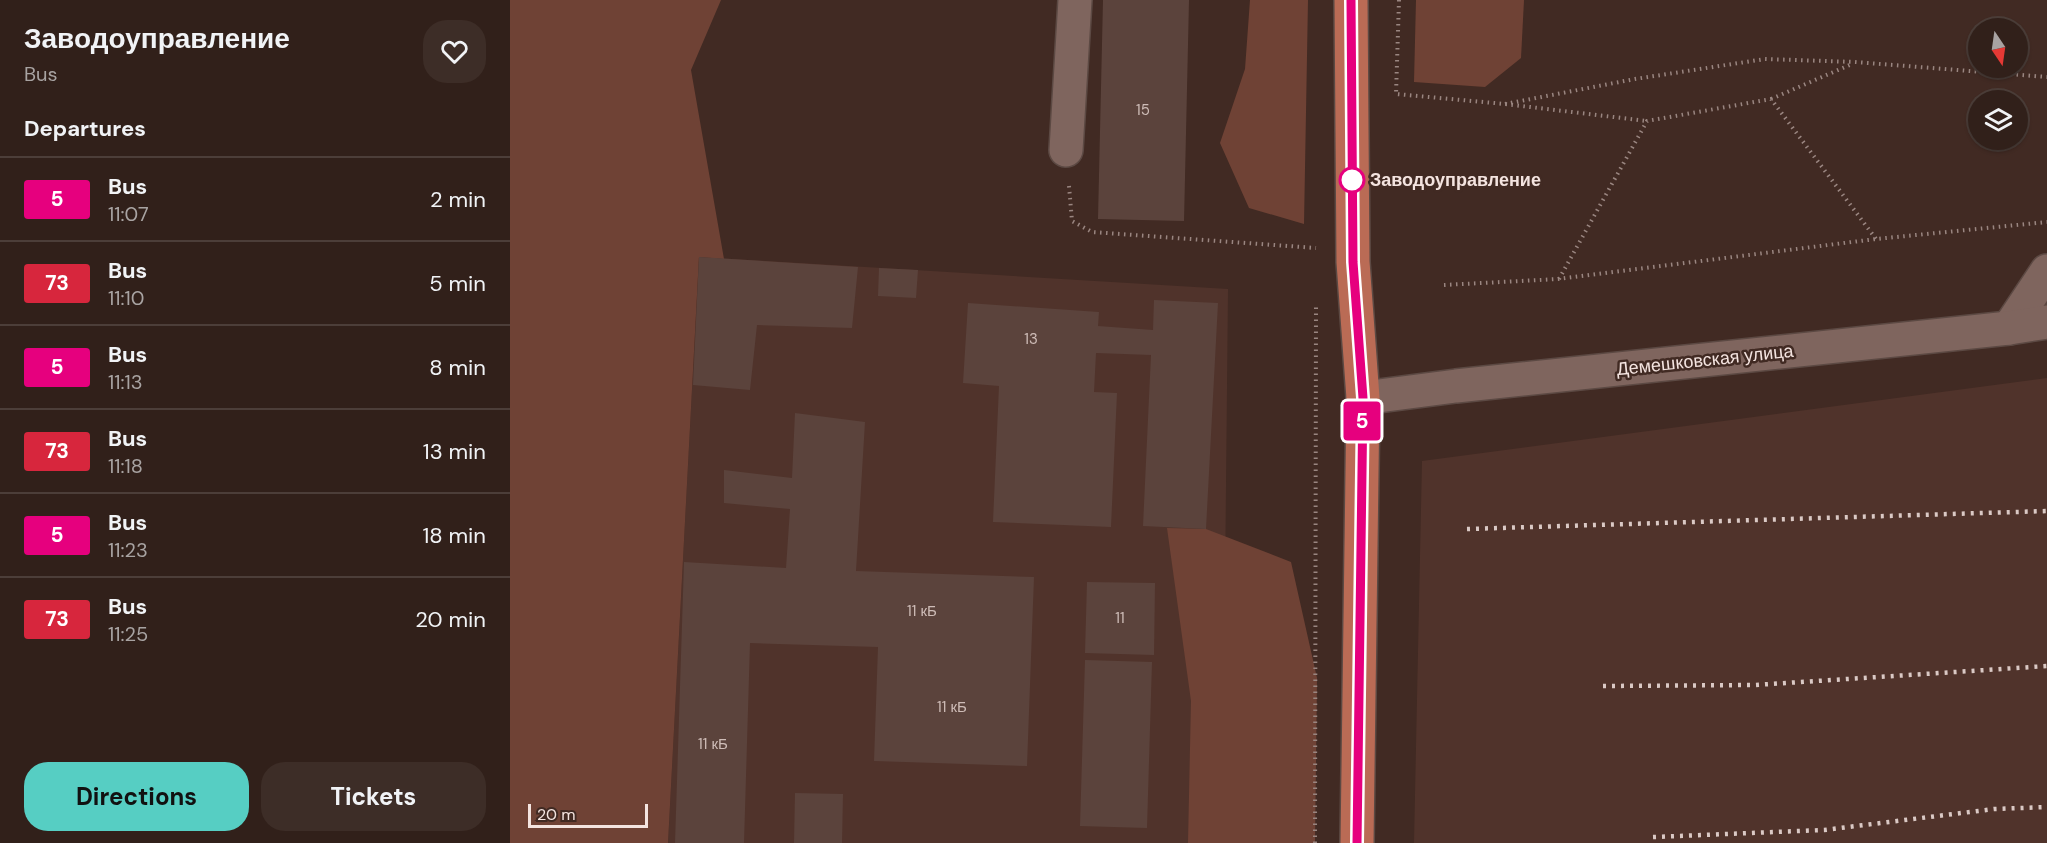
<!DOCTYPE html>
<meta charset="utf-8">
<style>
body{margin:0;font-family:"DM Sans",sans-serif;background:#3d2d27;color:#f1f3f6;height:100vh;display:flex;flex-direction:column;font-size:22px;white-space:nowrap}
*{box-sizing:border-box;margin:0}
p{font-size:20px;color:#a8a3a2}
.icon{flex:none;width:33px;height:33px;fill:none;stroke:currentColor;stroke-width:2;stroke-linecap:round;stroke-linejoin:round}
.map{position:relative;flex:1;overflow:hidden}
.details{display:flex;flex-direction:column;background:#31201a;width:510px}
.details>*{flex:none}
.badge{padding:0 12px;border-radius:4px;font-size:21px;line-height:39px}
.needle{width:39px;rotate:167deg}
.fabs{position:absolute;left:1458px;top:18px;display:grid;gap:12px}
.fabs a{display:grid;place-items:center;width:60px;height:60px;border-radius:50%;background:#31201a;box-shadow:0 2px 4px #0004,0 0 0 2px #4c3e39;font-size:30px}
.scale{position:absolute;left:18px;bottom:15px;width:120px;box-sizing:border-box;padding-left:6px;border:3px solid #f4e4e0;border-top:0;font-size:16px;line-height:21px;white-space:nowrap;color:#f4e4e0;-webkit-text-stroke:4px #412a23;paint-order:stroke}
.map>.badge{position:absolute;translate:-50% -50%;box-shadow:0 0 0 3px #fff}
h2{padding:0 24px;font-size:22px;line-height:54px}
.round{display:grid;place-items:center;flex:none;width:63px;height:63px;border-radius:24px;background:#3d2d27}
.headline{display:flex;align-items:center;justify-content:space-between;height:102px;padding:0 24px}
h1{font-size:28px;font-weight:700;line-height:45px}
.action{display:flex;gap:12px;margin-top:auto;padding:12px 24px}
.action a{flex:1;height:69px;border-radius:24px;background:#56cec3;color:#111;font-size:24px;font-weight:700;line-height:69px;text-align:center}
.action a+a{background:#3d2d27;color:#f1f3f6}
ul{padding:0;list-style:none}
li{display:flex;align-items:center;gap:18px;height:84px;padding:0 24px;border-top:2px solid #4c3e39}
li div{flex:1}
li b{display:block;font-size:22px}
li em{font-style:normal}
li .badge{min-width:66px;font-weight:700;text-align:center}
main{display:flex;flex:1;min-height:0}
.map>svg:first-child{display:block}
.built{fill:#50332b}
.green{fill:#6f4235}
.building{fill:#5b433c}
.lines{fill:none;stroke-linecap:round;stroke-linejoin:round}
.minor-casing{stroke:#5c4943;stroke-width:36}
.major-casing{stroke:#5c4943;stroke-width:36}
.path{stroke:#9a8681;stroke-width:4;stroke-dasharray:1.5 4.5;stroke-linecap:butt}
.minor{stroke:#7f655e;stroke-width:33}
.major{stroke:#ba6b55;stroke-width:33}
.rail{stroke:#dac9c5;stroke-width:4.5;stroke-dasharray:3 6;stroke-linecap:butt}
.line-casing{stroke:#fff;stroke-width:14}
.line{stroke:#e6007e;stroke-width:9}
.stop-dot{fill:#fff;stroke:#e6007e;stroke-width:3}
.labels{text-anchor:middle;stroke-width:5;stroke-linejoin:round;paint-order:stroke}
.number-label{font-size:15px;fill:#cebcb7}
.stop-label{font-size:18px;font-weight:bold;fill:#f4e4e0;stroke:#412a23;text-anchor:start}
.street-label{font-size:18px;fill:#f4e4e0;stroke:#412a23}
</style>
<main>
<section class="details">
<div class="headline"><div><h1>Заводоуправление</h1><p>Bus</p></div><a class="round"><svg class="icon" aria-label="heart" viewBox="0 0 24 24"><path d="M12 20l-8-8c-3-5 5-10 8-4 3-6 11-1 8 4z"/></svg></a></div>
<h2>Departures</h2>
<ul>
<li><span class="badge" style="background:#e6007e;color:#fff">5</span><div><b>Bus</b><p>11:07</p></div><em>2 min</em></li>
<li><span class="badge" style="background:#d7263d;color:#fff">73</span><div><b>Bus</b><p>11:10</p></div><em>5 min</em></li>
<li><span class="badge" style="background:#e6007e;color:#fff">5</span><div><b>Bus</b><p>11:13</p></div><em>8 min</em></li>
<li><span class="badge" style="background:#d7263d;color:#fff">73</span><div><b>Bus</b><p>11:18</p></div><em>13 min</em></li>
<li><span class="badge" style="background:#e6007e;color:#fff">5</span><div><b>Bus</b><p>11:23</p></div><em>18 min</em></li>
<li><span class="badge" style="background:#d7263d;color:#fff">73</span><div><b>Bus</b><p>11:25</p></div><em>20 min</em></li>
</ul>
<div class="action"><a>Directions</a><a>Tickets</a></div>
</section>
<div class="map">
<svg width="1537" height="843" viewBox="0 0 1537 843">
<rect width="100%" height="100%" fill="#412a23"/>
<g class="built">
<polygon points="189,257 718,289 715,583 700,843 158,843"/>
<polygon points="1537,378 1537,843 904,843 912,461"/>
</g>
<g class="green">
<polygon points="0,0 211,0 181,70 214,259 189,257 158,843 0,843"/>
<polygon points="740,0 798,0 794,224 739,208 710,143 735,69"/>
<polygon points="906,0 1014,0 1011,58 975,87 904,82"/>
<polygon points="657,528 696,529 781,562 807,678 805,843 678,843 681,701"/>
</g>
<g class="building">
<polygon points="593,0 679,0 674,221 588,219"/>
<polygon points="189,257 348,267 342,328 247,325 240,390 183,385"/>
<polygon points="369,268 408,270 406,298 368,296"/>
<polygon points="644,300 708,303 696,529 633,526 641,355 586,353 584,392 607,393 601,527 483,522 489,386 453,383 458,303 589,312 588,326 643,330"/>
<polygon points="285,413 355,422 346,571 524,577 517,766 364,761 368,647 240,643 234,843 165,843 174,562 276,568 280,509 214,503 214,470 282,478"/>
<polygon points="577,582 645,583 644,655 575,653"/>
<polygon points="575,660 642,662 637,828 570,826"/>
<polygon points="285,793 333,794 332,843 284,843"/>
</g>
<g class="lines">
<g class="minor-casing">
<g id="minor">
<polyline points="556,150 565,0"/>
<polyline points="1499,328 1537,271"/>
<polyline points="853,398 946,386 1499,328 1537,322"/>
</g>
</g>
<g class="major-casing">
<polyline id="major" points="841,0 843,262 853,398 847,843"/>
</g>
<g class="path">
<polyline points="889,0 886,94 995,104 1137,121"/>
<polyline points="1261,99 1342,64"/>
<polyline points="995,104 1125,79 1255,59 1345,62 1537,77"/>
<polyline points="559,186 562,221 582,232 806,248"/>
<polyline points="1049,279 1137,121 1261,99 1366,239"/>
<polyline points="934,285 1048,279 1366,239 1537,222"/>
<polyline points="805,843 806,307"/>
</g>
<use href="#minor" class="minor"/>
<use href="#major" class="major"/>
<g class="rail">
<polyline points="957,529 1537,511"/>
<polyline points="1093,686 1245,685 1537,666"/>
<polyline points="1143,837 1314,830 1484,809 1537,807"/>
</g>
</g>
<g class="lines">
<g class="line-casing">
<polyline id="line" points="841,0 843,262 853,398 847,843"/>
</g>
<use href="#line" class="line"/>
</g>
<circle class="stop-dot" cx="842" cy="180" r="12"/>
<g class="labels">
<g class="number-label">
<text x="633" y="115">15</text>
<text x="521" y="344">13</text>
<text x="412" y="616">11 кБ</text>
<text x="610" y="623">11</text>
<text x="442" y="712">11 кБ</text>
<text x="203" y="749">11 кБ</text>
</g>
<g class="stop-label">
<text x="860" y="186">Заводоуправление</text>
</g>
<g class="street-label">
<text transform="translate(1195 360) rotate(-6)" y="6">Демешковская улица</text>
</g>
</g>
</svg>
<div class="fabs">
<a><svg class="needle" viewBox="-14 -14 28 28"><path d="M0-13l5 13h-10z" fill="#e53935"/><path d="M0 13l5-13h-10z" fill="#a8a3a2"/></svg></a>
<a><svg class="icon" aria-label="layers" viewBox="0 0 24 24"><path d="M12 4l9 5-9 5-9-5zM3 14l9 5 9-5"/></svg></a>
</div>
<div class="scale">20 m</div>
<b class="badge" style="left:852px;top:421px;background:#e6007e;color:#fff">5</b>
</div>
</main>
